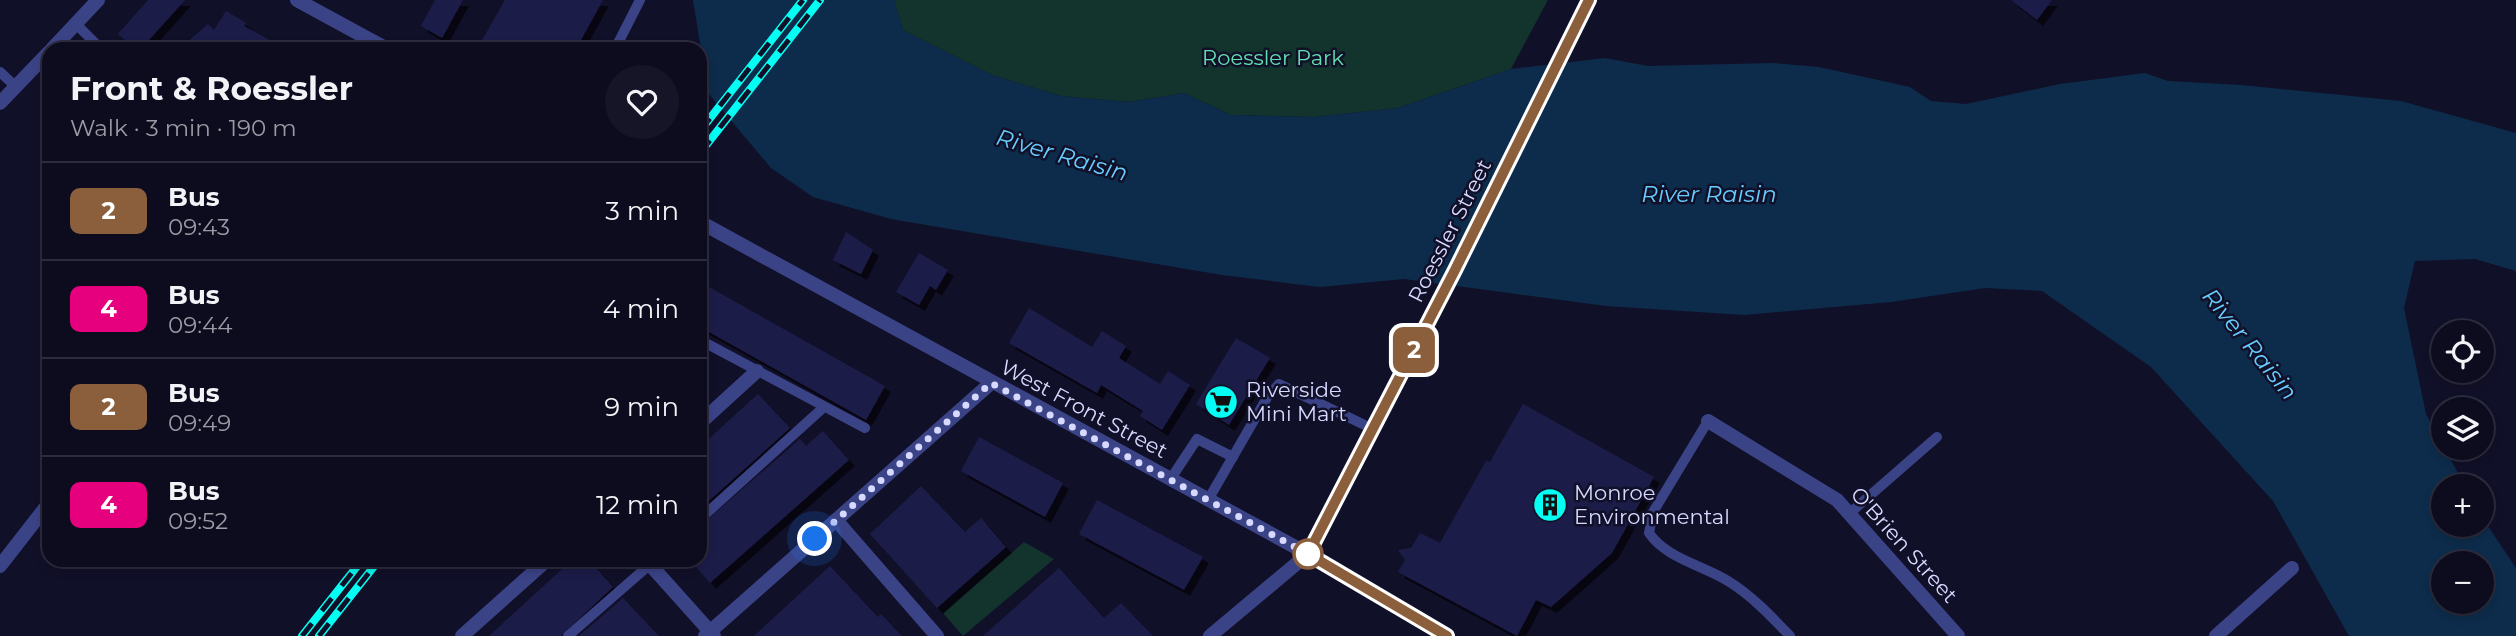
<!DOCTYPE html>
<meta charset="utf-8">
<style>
body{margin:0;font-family:Montserrat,sans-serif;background:#161528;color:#f1f3f6;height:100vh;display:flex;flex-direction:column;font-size:26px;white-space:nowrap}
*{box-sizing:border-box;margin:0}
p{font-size:23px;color:#9a9ba4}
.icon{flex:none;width:38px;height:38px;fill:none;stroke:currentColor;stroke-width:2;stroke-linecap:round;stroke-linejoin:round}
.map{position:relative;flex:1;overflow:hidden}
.side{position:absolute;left:42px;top:42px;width:665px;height:525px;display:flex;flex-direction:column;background:#0d0c1f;border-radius:21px;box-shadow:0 4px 10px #0003,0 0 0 2px #2d2c3d}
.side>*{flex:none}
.badge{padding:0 14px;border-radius:10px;font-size:24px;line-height:46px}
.tools{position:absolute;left:2431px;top:320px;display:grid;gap:14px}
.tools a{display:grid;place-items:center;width:63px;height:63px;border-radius:50%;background:#0d0c1f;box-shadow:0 4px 10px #0003,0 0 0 2px #2d2c3d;font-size:35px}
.you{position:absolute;width:35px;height:35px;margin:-18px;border:5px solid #fff;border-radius:50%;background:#1a73e8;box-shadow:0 0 0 10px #1a73e833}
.map>.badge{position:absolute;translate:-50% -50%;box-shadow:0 0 0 4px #fff}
.round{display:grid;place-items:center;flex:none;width:74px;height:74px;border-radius:37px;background:#161528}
.overview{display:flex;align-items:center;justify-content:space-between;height:119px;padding:0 28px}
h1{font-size:33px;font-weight:700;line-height:52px}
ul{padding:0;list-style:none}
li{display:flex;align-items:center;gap:21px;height:98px;padding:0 28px;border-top:2px solid #2d2c3d}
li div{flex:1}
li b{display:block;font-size:26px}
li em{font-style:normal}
li .badge{min-width:77px;font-weight:700;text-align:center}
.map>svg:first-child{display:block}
.green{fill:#13332d}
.water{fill:#0d2c4b;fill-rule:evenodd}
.building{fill:#1f1c4a;filter:url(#shadow)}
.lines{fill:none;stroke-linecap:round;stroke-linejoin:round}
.service{stroke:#3b4387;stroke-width:10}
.minor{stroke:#3b4387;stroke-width:14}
.tertiary{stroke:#3b4387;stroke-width:14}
.rail-casing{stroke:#04fef4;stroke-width:8}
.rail{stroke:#111029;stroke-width:5;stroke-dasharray:16;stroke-linecap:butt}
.line-casing{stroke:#fff;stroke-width:16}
.line{stroke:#8b5e3c;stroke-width:10}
.walk{stroke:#d8d9ff;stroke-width:7;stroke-dasharray:0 12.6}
.stop-dot{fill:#fff;stroke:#8b5e3c;stroke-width:3.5}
.labels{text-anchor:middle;stroke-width:5;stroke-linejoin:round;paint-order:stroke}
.park-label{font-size:21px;fill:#62e0af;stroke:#111029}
.street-label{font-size:21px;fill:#d8d9ff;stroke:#111029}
.poi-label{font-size:21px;fill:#d8d9ff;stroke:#111029;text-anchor:start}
.water-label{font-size:23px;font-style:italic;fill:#66cdff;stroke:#111029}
</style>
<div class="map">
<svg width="2516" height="636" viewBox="0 0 2516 636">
<defs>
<filter id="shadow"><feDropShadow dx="6" dy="6" stdDeviation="0" flood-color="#0009"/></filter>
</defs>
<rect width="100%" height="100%" fill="#111029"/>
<g class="green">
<polygon points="894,0 1548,0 1511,69 1398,108 1314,117 1231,115 1184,93 1129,102 1061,96 992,75 903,30"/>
<polygon points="1024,542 1054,559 963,636 943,613"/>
</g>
<path class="water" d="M693 0H894L903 30 992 75 1061 96 1129 102 1184 93 1231 115 1314 117 1398 108 1511 69 1605 58 1648 66 1773 63 1819 67 1910 87 1931 101 1966 104 2060 84 2145 73 2168 81 2241 85 2401 101 2516 133V271L2475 259 2415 261 2404 308 2426 414 2465 486H2443V525H2482V517L2516 568V636H2349L2273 501 2151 367 2042 291 1985 288 1891 302 1744 315 1606 306 1404 279 1320 287 1222 275 891 219 813 197 771 168 708 93ZM2443 564H2482V602H2443Z"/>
<g class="building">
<polygon points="148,0 185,0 141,49 135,49 118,34"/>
<polygon points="435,0 463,0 442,38 421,26"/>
<polygon points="505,0 603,0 576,49 477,49"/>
<polygon points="2011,0 2052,0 2037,20"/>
<polygon points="226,11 246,23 244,26 286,49 179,49 208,24 214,30"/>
<polygon points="846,232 873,250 861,274 833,260"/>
<polygon points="919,253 948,270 936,290 930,286 919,305 896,292"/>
<polygon points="700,282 885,386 866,420 700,327"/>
<polygon points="1029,308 1092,347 1102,331 1126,346 1119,358 1160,384 1168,371 1190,385 1162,430 1140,416 1143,411 1101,385 1097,393 1009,343"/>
<polygon points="1236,338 1270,358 1229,425 1196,404"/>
<polygon points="758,394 790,428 700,509 700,447"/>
<polygon points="1523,404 1654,477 1612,553 1551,607 1536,600 1517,636 1398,572 1405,560 1398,550 1411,548 1420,533 1440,543 1486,461 1490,462"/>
<polygon points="823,431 849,460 710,583 690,560 700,560 700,526 800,439 806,446"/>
<polygon points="979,437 1063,483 1045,517 961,471"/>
<polygon points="921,486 965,532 981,518 1006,547 937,608 870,534"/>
<polygon points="1097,500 1203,557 1184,590 1079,534"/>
<polygon points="572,560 589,560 613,587 561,636 489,636"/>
<polygon points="830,566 878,617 881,614 902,636 754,636"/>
<polygon points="1059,568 1104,618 1121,603 1153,636 983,636"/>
<polygon points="623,598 659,636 579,636"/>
</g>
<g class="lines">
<g class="service">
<polyline points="76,24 101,49"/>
<polyline points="615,49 640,0"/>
<polyline points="0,72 16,87"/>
<polyline points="700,340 865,428"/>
<path d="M1708 421 1653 512 1649 533C1666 558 1702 565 1728 581 1751 595 1771 616 1790 636"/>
<polyline points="1170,480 1197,439 1233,457"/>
<polyline points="1208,500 1268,396 1279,384 1373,429"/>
<polyline points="1851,512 1937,437"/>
<polyline points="700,519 824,407"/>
<polyline points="568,636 655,560"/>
</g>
<g class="minor">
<polyline points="52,49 98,0"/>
<polyline points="0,103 49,52"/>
<polyline points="1708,421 1837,500 1958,636"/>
<polyline points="700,423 757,371"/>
<polyline points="836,520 937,636"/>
<polyline points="646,560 714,636"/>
<polyline points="0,566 49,503"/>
<polyline points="462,636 547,560"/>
<polyline points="705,636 991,383"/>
<polyline points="1210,636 1308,554"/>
<polyline points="2216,636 2292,568"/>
</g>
<g class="tertiary">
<polyline points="297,0 387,49"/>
<polyline points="700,222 1308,554 1447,636"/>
<polyline points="1308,554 1455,270 1589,0"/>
</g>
<g class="rail-casing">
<g id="rail">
<polyline points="700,131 803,0"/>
<polyline points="700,153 820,0"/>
<polyline points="302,636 362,560"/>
<polyline points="319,636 379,560"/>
</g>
</g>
<use href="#rail" class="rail"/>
</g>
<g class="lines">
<g class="line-casing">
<polyline id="line" points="1447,636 1308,554 1455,270 1589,0"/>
</g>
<use href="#line" class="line"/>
<polyline class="walk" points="815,539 991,383 1308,554"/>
</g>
<defs>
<g id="supermarket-disc" transform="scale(1.75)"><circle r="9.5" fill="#04fef4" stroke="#111029"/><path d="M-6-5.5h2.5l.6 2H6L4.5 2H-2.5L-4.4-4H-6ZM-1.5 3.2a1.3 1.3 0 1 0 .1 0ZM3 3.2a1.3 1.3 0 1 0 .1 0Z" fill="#111"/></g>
<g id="building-disc" transform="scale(1.75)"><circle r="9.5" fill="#04fef4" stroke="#111029"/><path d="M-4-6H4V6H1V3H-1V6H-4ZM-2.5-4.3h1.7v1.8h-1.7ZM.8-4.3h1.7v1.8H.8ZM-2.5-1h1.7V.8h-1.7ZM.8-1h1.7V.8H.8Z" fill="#111"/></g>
</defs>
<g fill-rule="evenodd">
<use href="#supermarket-disc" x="1221" y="402"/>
<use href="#building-disc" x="1550" y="505"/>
</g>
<circle class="stop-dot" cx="1308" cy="554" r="14"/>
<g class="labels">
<g class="park-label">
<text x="1273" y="65">Roessler Park</text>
</g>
<g class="street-label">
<text transform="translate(1450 231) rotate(-63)" y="7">Roessler Street</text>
<text transform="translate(1084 409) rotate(28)" y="7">West Front Street</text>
<text transform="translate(1904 545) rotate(48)" y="7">O'Brien Street</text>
</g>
<g class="poi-label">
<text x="1246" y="397">Riverside<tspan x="1246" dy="24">Mini Mart</tspan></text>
<text x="1574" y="500">Monroe<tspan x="1574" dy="24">Environmental</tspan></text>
</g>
<g class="water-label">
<text transform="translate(1062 155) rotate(16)" y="8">River Raisin</text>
<text x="1709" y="202">River Raisin</text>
<text transform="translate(2250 344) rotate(51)" y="8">River Raisin</text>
</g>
</g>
</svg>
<div class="tools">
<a><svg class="icon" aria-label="locate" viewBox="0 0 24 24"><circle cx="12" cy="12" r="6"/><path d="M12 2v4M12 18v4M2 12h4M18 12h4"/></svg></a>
<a><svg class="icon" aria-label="layers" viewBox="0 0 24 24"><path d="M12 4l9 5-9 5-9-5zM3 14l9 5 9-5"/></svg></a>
<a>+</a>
<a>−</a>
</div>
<div class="you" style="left:815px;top:539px"></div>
<b class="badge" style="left:1414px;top:350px;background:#8b5e3c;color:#fff">2</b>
<section class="side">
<div class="overview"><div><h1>Front &amp; Roessler</h1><p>Walk · 3 min · 190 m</p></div><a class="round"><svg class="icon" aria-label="heart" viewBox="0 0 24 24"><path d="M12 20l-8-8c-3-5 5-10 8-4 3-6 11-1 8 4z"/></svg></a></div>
<ul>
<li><span class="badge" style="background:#8b5e3c;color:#fff">2</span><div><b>Bus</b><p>09:43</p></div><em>3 min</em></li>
<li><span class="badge" style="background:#e6007e;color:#fff">4</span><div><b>Bus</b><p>09:44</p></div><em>4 min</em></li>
<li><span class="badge" style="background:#8b5e3c;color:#fff">2</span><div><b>Bus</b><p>09:49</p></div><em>9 min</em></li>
<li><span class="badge" style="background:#e6007e;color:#fff">4</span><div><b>Bus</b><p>09:52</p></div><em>12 min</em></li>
</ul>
</section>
</div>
